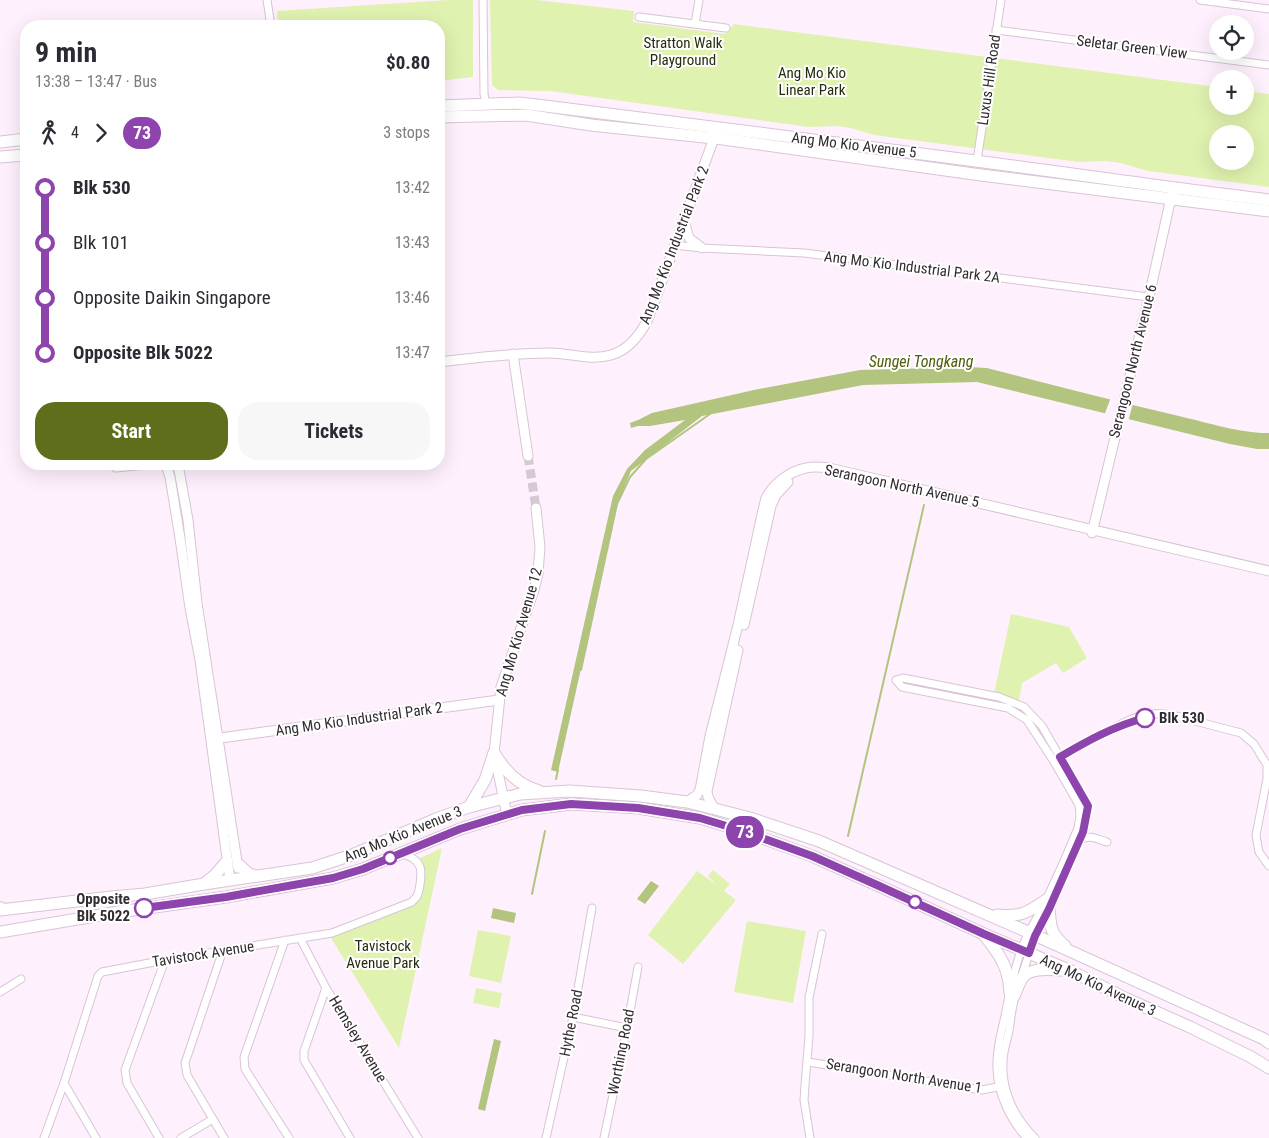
<!DOCTYPE html>
<meta charset="utf-8">
<style>
body{margin:0;font-family:"Roboto Condensed",sans-serif;background:#f7f7f7;color:#2b2b33;height:100vh;display:flex;flex-direction:column;font-size:19px;white-space:nowrap}
*{box-sizing:border-box;margin:0}
p{font-size:16px;color:#7c7c81}
.icon{flex:none;width:28px;height:28px;fill:none;stroke:currentColor;stroke-width:2;stroke-linecap:round;stroke-linejoin:round}
.map{position:relative;flex:1;overflow:hidden}
.details{position:absolute;left:20px;top:20px;width:425px;height:450px;display:flex;flex-direction:column;background:#fff;border-radius:20px;box-shadow:0 5px 20px #0002}
.details>*{flex:none}
.badge{padding:0 10px;border-radius:16px;font-size:18px;line-height:32px}
.tools{position:absolute;left:1209px;top:15px;display:grid;gap:10px}
.tools a{display:grid;place-items:center;width:45px;height:45px;border-radius:50%;background:#fff;box-shadow:0 5px 20px #0002;font-size:25px}
.map>.badge{position:absolute;translate:-50% -50%;box-shadow:0 0 0 2px #fff}
.legs{display:flex;align-items:center;gap:8px;height:55px;padding:0 15px;font-size:16px}
.legs p{margin-inline-start:auto}
.headline{display:flex;align-items:center;justify-content:space-between;height:85px;padding:0 15px}
h1{font-size:28px;font-weight:700;line-height:38px}
.cta{display:flex;gap:10px;margin-top:auto;padding:10px 15px}
.cta a{flex:1;height:58px;border-radius:20px;background:#5e6e1a;color:#fff;font-size:20px;font-weight:700;line-height:58px;text-align:center}
.cta a+a{background:#f7f7f7;color:#2b2b33}
ul{padding:0 15px;list-style:none}
li{display:flex;align-items:center;gap:18px;height:55px;font-size:19px}
li i{display:grid;place-items:center;width:8px;height:100%;margin:0 6px;background:currentColor}
li i::after{content:'';width:12px;height:12px;margin:-6px;border:4px solid;border-radius:50%;background:#fff}
li p{margin-inline-start:auto}
li:first-child i{background:linear-gradient(#0000 50%,currentColor 0)}
li:last-child i{background:linear-gradient(currentColor 50%,#0000 0)}
.map>svg:first-child{display:block}
.green{fill:#e0f2af;fill-rule:evenodd}
.water{fill:#b2c47d}
.pier{fill:#fef1fd}
.lines{fill:none;stroke-linecap:round;stroke-linejoin:round}
.stream{stroke:#b2c47d;stroke-width:2}
.tertiary-tunnel{stroke:#d5c9d4;stroke-width:9;stroke-dasharray:9 4.5;stroke-linecap:butt}
.minor-casing{stroke:#d8c4d6;stroke-width:9}
.tertiary-casing{stroke:#d8c4d6;stroke-width:11}
.primary-casing{stroke:#d8c4d6;stroke-width:13}
.trunk-casing{stroke:#d8c4d6;stroke-width:13}
.motorway-casing{stroke:#d8c4d6;stroke-width:14}
.minor{stroke:#fff;stroke-width:7}
.tertiary{stroke:#fff;stroke-width:9}
.primary{stroke:#fff;stroke-width:11}
.trunk{stroke:#fff;stroke-width:11}
.motorway{stroke:#fff;stroke-width:12}
.line-1-casing{stroke:#fff;stroke-width:11}
.line-1{stroke:#8e44ad;stroke-width:8}
.stop-1-dot{fill:#fff;stroke:#8e44ad;stroke-width:2.5}
.labels{text-anchor:middle;stroke-width:4;stroke-linejoin:round;paint-order:stroke}
.park-label{font-size:15px;fill:#262d0e;stroke:#fff}
.street-label{font-size:15px;fill:#332b32;stroke:#fff}
.stop-label{font-size:15px;font-weight:bold;fill:#332b32;stroke:#fff;text-anchor:start}
.water-label{font-size:16px;font-style:italic;fill:#4e5c0c;stroke:#fff}
</style>
<div class="map">
<svg width="1269" height="1138" viewBox="0 0 1269 1138">
<rect width="100%" height="100%" fill="#fef1fd"/>
<g class="green">
<polygon points="448,0 473,0 473,77 439,81 439,26 278,26 277,11"/>
<path d="M490 0H537L634 11 633 22 725 34 734 24 1217 87 1218 106H1245V91L1269 94V187L1148 171 1121 163 1106 161 1079 162 874 135 851 128 837 126 809 127 551 91 498 90 492 85ZM1218 134H1245V161H1218Z"/>
<polygon points="1011,614 1069,627 1087,658 1063,673 1056,663 1022,683 1018,706 993,698"/>
<polygon points="442,848 399,1048 331,938 358,926 416,903 425,871 418,859"/>
<polygon points="713,870 730,884 724,891 736,900 683,964 648,935 697,871 717,885 708,876"/>
<polygon points="747,921 806,931 793,1003 734,992"/>
<polygon points="478,930 511,936 501,983 469,976"/>
<polygon points="476,988 502,993 499,1008 473,1003"/>
</g>
<g class="water">
<path d="M968 367 987 368C1052 385 1117 402 1183 417 1208 423 1245 434 1269 433V449H1257L1230 444 977 382 863 385 702 416 631 471 618 502 558 772 551 770 613 496 627 469 645 450 685 420 650 426H638L631 428 630 423 638 420 652 413 754 390 860 370Z"/>
<polygon points="651,881 659,886 645,904 637,899"/>
<polygon points="493,908 516,913 514,923 491,918"/>
<polygon points="494,1039 501,1041 485,1111 478,1109"/>
</g>
<polygon class="pier" points="1111,397 1133,403 1128,422 1104,416"/>
<g class="lines">
<g class="stream">
<polyline points="581,670 617,504 630,477 646,459 710,414"/>
<polyline points="556,779 558,770"/>
<polyline points="848,836 924,505"/>
<polyline points="532,894 545,831"/>
</g>
<polyline class="tertiary-tunnel" points="528,456 536,508"/>
<g class="minor-casing">
<g id="minor">
<polyline points="267,0 271,26"/>
<polyline points="483,0 484,94 486,104"/>
<polyline points="1200,0 1269,9"/>
<polyline points="639,17 726,28"/>
<polyline points="695,24 699,0"/>
<polyline points="996,30 1269,65"/>
<polyline points="977,161 1001,0"/>
<polyline points="674,245 702,248 804,253 1149,297"/>
<path d="M1056 759C1069 752 1081 744 1094 737 1101 733 1109 731 1116 727 1135 716 1149 711 1172 715L1241 733 1254 744 1267 765V779L1256 835 1259 852 1269 866"/>
<path d="M1080 840C1089 834 1097 839 1107 842"/>
<polyline points="300,938 326,988 418,1138"/>
<polyline points="285,940 244,1057 245,1069 289,1138"/>
<polyline points="223,950 185,1063 187,1075 224,1138"/>
<path d="M1021 978 1035 936 1049 909 1083 832 1088 806 1042 726 1024 707 999 697 903 678 896 680 902 687 1008 708 1027 720 1053 760 1079 805 1080 816 1078 828C1068 852 1058 875 1047 898 1039 916 1028 931 1021 950 1014 971 1009 994 1005 1016 1001 1033 996 1052 997 1069 998 1094 1010 1120 1027 1138"/>
<polyline points="326,988 304,1051 304,1060 350,1138"/>
<polyline points="0,992 21,979"/>
<path d="M1016 993C1012 1005 1011 1018 1009 1031 1007 1041 1003 1051 1003 1062 1001 1090 1015 1119 1035 1138"/>
<polyline points="573,1017 627,1028"/>
<polyline points="808,1062 982,1090 1002,1086"/>
<polyline points="64,1083 96,1138"/>
<path d="M44 1138 64 1083 98 976 102 972 165 960 332 933 412 902C413 900 416 898 417 896 420 890 422 873 420 867 417 859 408 855 400 854"/>
<polyline points="159,1138 127,1083 125,1070 165,960"/>
<polyline points="181,1138 213,1119"/>
<polyline points="546,1138 573,1017 592,908"/>
<polyline points="604,1138 627,1028 638,967"/>
<polyline points="810,1138 804,1100 805,1085 809,1036 809,998 822,934"/>
</g>
</g>
<g class="tertiary-casing">
<g id="tertiary">
<polyline points="684,221 689,238 702,248"/>
<polyline points="513,354 528,456"/>
<path d="M439 362C476 358 512 353 550 353 570 353 591 361 611 355 629 350 640 335 648 319L714 138 715 132"/>
<polyline points="113,464 116,467 147,464"/>
<polyline points="163,464 167,468 170,477 180,538 190,608 200,660 230,880"/>
<polyline points="176,464 179,470 188,520 197,603 238,868"/>
<polyline points="1092,533 1149,297 1172,193"/>
<polyline points="744,625 771,506 776,495 788,482"/>
<polyline points="213,739 499,700"/>
<path d="M687 802 697 795 700 790 710 736 738 625 763 510C764 506 765 502 766 498 773 484 790 471 806 468 813 466 822 467 829 468L1269 571"/>
<path d="M715 809C711 803 707 798 707 791L738 650"/>
<polyline points="507,815 494,753 496,735 501,687 534,590 538,574 540,547 536,508"/>
</g>
</g>
<g class="primary-casing">
<g id="primary">
<path d="M439 106 519 103 537 105C683 124 830 141 976 161 1074 174 1171 188 1269 200"/>
<polyline points="439,117 526,115 591,125 723,139 981,175 1269,211"/>
<polyline points="0,142 26,139"/>
<polyline points="0,157 26,155"/>
</g>
</g>
<g class="trunk-casing">
<g id="trunk">
<path d="M494 753C506 772 517 784 539 791"/>
<polyline points="469,807 485,780 494,753"/>
<polyline points="238,864 249,874 257,876"/>
<polyline points="205,883 215,875 227,861"/>
<path d="M1049 909C1051 928 1050 933 1065 946"/>
<polyline points="0,910 111,897 145,894 204,884 312,868 352,855 436,819 469,807 520,794 570,791 641,796 687,802 715,809 750,818 819,841 1028,932 1264,1039 1269,1043"/>
<path d="M997 915C1021 917 1027 913 1046 900"/>
<polyline points="0,932 119,912 226,897 333,878 363,869 460,829 522,810 571,804 638,808 700,818 743,831 812,856 877,885 984,934 1071,971 1127,999 1190,1027 1251,1057 1269,1068"/>
<path d="M985 936C1000 955 1009 968 1010 993"/>
<path d="M1014 996C1017 990 1019 982 1023 977 1032 967 1050 970 1062 970"/>
</g>
</g>
<g class="motorway-casing">
<polyline id="motorway" points="0,908 2,909"/>
</g>
<use href="#minor" class="minor"/>
<use href="#tertiary" class="tertiary"/>
<use href="#primary" class="primary"/>
<use href="#trunk" class="trunk"/>
<use href="#motorway" class="motorway"/>
</g>
<g class="lines">
<g class="line-1-casing">
<path id="line-1" d="M144 908 226 897 333 878 363 869 460 829 522 810 571 804 638 808 700 818 743 831 812 856 877 885 984 934 1029 953 1035 936 1049 909 1083 832 1088 806 1060 757C1087 741 1114 726 1145 718"/>
</g>
<use href="#line-1" class="line-1"/>
</g>
<g class="stop-1-dot">
<circle cx="1145" cy="718" r="9"/>
<circle cx="390" cy="858" r="6"/>
<circle cx="915" cy="902" r="6"/>
<circle cx="144" cy="908" r="9"/>
</g>
<g class="labels">
<g class="park-label">
<text x="683" y="48">Stratton Walk<tspan x="683" dy="17">Playground</tspan></text>
<text x="812" y="78">Ang Mo Kio<tspan x="812" dy="17">Linear Park</tspan></text>
<text x="383" y="951">Tavistock<tspan x="383" dy="17">Avenue Park</tspan></text>
</g>
<g class="street-label">
<text transform="translate(1132 47) rotate(7)" y="5">Seletar Green View</text>
<text transform="translate(989 80) rotate(-82)" y="5">Luxus Hill Road</text>
<text transform="translate(854 145) rotate(7)" y="5">Ang Mo Kio Avenue 5</text>
<text transform="translate(674 245) rotate(-69)" y="5">Ang Mo Kio Industrial Park 2</text>
<text transform="translate(912 267) rotate(7)" y="5">Ang Mo Kio Industrial Park 2A</text>
<text transform="translate(1133 361) rotate(-76)" y="5">Serangoon North Avenue 6</text>
<text transform="translate(902 486) rotate(12)" y="5">Serangoon North Avenue 5</text>
<text transform="translate(519 632) rotate(-74)" y="5">Ang Mo Kio Avenue 12</text>
<text transform="translate(359 719) rotate(-8)" y="5">Ang Mo Kio Industrial Park 2</text>
<text transform="translate(403 834) rotate(-22)" y="5">Ang Mo Kio Avenue 3</text>
<text transform="translate(203 954) rotate(-9)" y="5">Tavistock Avenue</text>
<text transform="translate(1098 985) rotate(25)" y="5">Ang Mo Kio Avenue 3</text>
<text transform="translate(571 1023) rotate(-79)" y="5">Hythe Road</text>
<text transform="translate(358 1039) rotate(59)" y="5">Hemsley Avenue</text>
<text transform="translate(621 1052) rotate(-79)" y="5">Worthing Road</text>
<text transform="translate(904 1076) rotate(9)" y="5">Serangoon North Avenue 1</text>
</g>
<g class="stop-label">
<text x="1159" y="723">Blk 530</text>
<text x="130" y="904" text-anchor="end">Opposite<tspan x="130" dy="17">Blk 5022</tspan></text>
</g>
<g class="water-label">
<text x="921" y="367">Sungei Tongkang</text>
</g>
</g>
</svg>
<div class="tools">
<a><svg class="icon" aria-label="locate" viewBox="0 0 24 24"><circle cx="12" cy="12" r="6"/><path d="M12 2v4M12 18v4M2 12h4M18 12h4"/></svg></a>
<a>+</a>
<a>−</a>
</div>
<b class="badge" style="left:745px;top:832px;background:#8e44ad;color:#fff">73</b>
<section class="details">
<div class="headline"><div><h1>9 min</h1><p>13:38 – 13:47 · Bus</p></div><b>$0.80</b></div>
<div class="legs"><svg class="icon" aria-label="walk" viewBox="0 0 24 24"><circle cx="13" cy="4" r="2"/><path d="M13 8l-2 6 4 7M11 14l-3 7M7 12l3-4h3l4 4"/></svg>4<svg class="icon" aria-label="forward" viewBox="0 0 24 24"><path d="M9 5l7 7-7 7"/></svg><b class="badge" style="background:#8e44ad;color:#fff">73</b><p>3 stops</p></div>
<ul>
<li><i style="color:#8e44ad"></i><b>Blk 530</b><p>13:42</p></li>
<li><i style="color:#8e44ad"></i><span>Blk 101</span><p>13:43</p></li>
<li><i style="color:#8e44ad"></i><span>Opposite Daikin Singapore</span><p>13:46</p></li>
<li><i style="color:#8e44ad"></i><b>Opposite Blk 5022</b><p>13:47</p></li>
</ul>
<div class="cta"><a>Start</a><a>Tickets</a></div>
</section>
</div>
